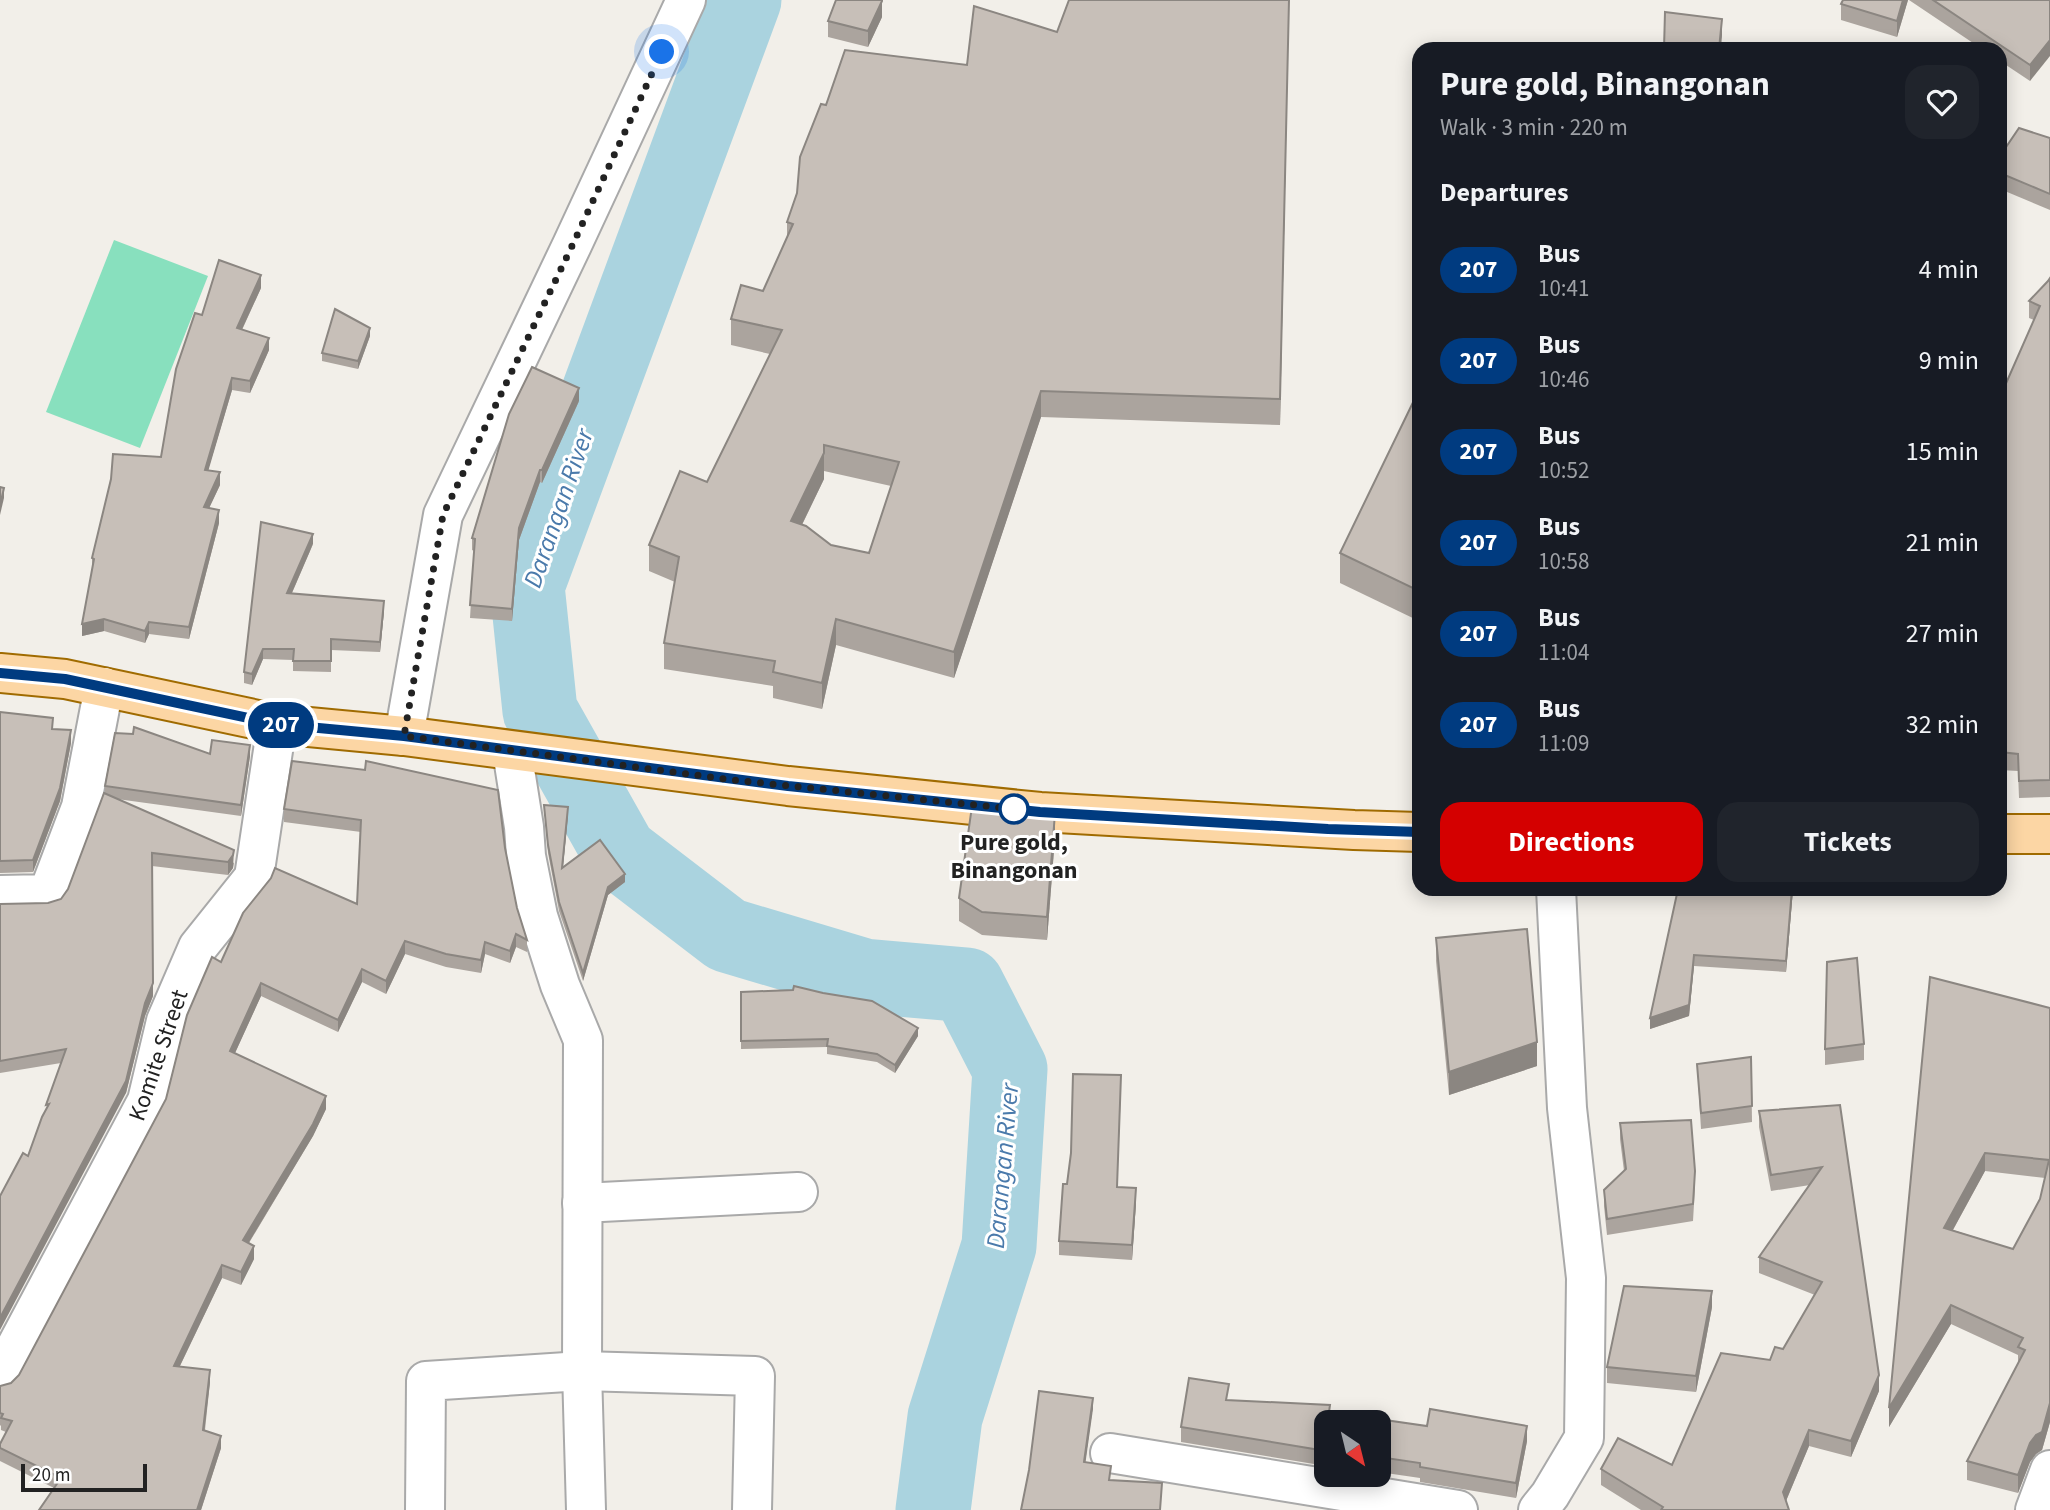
<!DOCTYPE html>
<meta charset="utf-8">
<style>
body{margin:0;font-family:"Source Sans 3",sans-serif;background:#20242c;color:#f1f3f6;height:100vh;display:flex;flex-direction:column;font-size:26px;white-space:nowrap}
*{box-sizing:border-box;margin:0}
p{font-size:23px;color:#9ea1a6}
.icon{flex:none;width:38px;height:38px;fill:none;stroke:currentColor;stroke-width:2;stroke-linecap:round;stroke-linejoin:round}
.map{position:relative;flex:1;overflow:hidden}
.details{position:absolute;left:1412px;top:42px;width:595px;height:854px;display:flex;flex-direction:column;background:#171b24;border-radius:21px;box-shadow:0 4px 18px #0003}
.details>*{flex:none}
.badge{padding:0 14px;border-radius:23px;font-size:24px;line-height:46px}
.needle{width:46px;rotate:145deg}
.tools{position:absolute;left:1314px;top:1410px;display:grid;gap:14px}
.tools a{display:grid;place-items:center;width:77px;height:77px;border-radius:14px;background:#171b24;box-shadow:0 4px 18px #0003;font-size:35px}
.scale{position:absolute;left:21px;bottom:18px;width:126px;box-sizing:border-box;padding-left:7px;border:4px solid #222;border-top:0;font-size:19px;line-height:24px;white-space:nowrap;color:#222;-webkit-text-stroke:5px #fff;paint-order:stroke}
.you{position:absolute;width:35px;height:35px;margin:-18px;border:5px solid #fff;border-radius:50%;background:#1a73e8;box-shadow:0 0 0 10px #1a73e833}
.map>.badge{position:absolute;translate:-50% -50%;box-shadow:0 0 0 4px #fff}
h2{padding:0 28px;font-size:26px;line-height:63px}
.round{display:grid;place-items:center;flex:none;width:74px;height:74px;border-radius:21px;background:#20242c}
.overview{display:flex;align-items:center;justify-content:space-between;height:119px;padding:0 28px}
h1{font-size:33px;font-weight:700;line-height:52px}
.primary-button{display:flex;gap:14px;margin-top:auto;padding:14px 28px}
.primary-button a{flex:1;height:80px;border-radius:21px;background:#d40000;color:#fff;font-size:28px;font-weight:700;line-height:80px;text-align:center}
.primary-button a+a{background:#20242c;color:#f1f3f6}
ul{padding:0;list-style:none}
li{display:flex;align-items:center;gap:21px;height:91px;padding:0 28px}
li div{flex:1}
li b{display:block;font-size:26px}
li em{font-style:normal}
li .badge{min-width:77px;font-weight:700;text-align:center}
.map>svg:first-child{display:block}
.pitch{fill:#88e0be}
.lines{fill:none;stroke-linecap:round;stroke-linejoin:round}
.river{stroke:#aad3df;stroke-width:75}
.minor-casing{stroke:#a9a9a9;stroke-width:42}
.tertiary-casing{stroke:#a9a9a9;stroke-width:42}
.primary-casing{stroke:#a06b00;stroke-width:42}
.minor{stroke:#fff;stroke-width:38}
.tertiary{stroke:#fff;stroke-width:38}
.primary{stroke:#fcd6a4;stroke-width:38}
.wall{fill:#aba49e;fill-rule:evenodd}
.shaded-wall{fill:#8b8681}
.building{fill:#c7bfb8;stroke:#8b8681;stroke-width:2;fill-rule:evenodd}
.line-casing{stroke:#fff;stroke-width:16}
.line{stroke:#003b80;stroke-width:10}
.walk{stroke:#222;stroke-width:7;stroke-dasharray:0 12.6}
.stop-dot{fill:#fff;stroke:#003b80;stroke-width:3.5}
.labels{text-anchor:middle;stroke-width:6;stroke-linejoin:round;paint-order:stroke}
.stop-label{font-size:24px;font-weight:bold;fill:#222;stroke:#fff}
.street-label{font-size:24px;fill:#222;stroke:#fff}
.water-label{font-size:26px;font-style:italic;fill:#4a7aab;stroke:#fff}
</style>
<div class="map">
<svg width="2050" height="1510" viewBox="0 0 2050 1510">
<rect width="100%" height="100%" fill="#f2efe9"/>
<polygon class="pitch" points="114,240 208,276 140,448 46,412"/>
<g class="lines">
<polyline class="river" points="744,0 527,586 540,711 620,853 727,935 864,976 967,985 1010,1069 999,1246 945,1417 933,1510"/>
<g class="minor-casing">
<g id="minor">
<polyline points="404,736 443,515 572,245 686,0"/>
<polyline points="512,751 524,827 526,856 538,916 560,985 583,1040 582,1371 586,1510"/>
<polyline points="582,1203 798,1192"/>
<polyline points="0,1377 147,1101 166,1021 198,947 254,877 277,724"/>
<polyline points="1110,1453 1458,1510"/>
<polyline points="425,1510 426,1381 582,1371 755,1376 752,1510"/>
<polyline points="1538,1510 1550,1495 1584,1438 1586,1278 1567,1108 1556,889"/>
<polyline points="2035,1510 2050,1470"/>
</g>
</g>
<g class="tertiary-casing">
<polyline id="tertiary" points="0,895 48,894 81,807 104,687"/>
</g>
<g class="primary-casing">
<g id="primary">
<polyline points="0,673 65,679 277,724 404,736 788,786 1040,812 1354,830 1419,832"/>
<polyline points="2000,834 2050,834"/>
</g>
</g>
<use href="#minor" class="minor"/>
<use href="#tertiary" class="tertiary"/>
<use href="#primary" class="primary"/>
</g>
<g class="wall">
<path d="M1069 0H1289L1280 425 1041 417 954 678 836 645 822 709 773 698V686L664 669V643L675 582 649 571V545L707 482 770 354 731 345V319L763 291 787 237V222L826 105 967 65 1057 32ZM824 471 891 486 869 553 831 545 802 525 824 479Z"/>
<polygon points="1843,0 1908,0 1897,37 1841,20 1841,4"/>
<polygon points="1909,0 2050,0 2030,81 2000,61 2000,49 1982,49"/>
<polygon points="882,17 868,47 828,37 828,21"/>
<polygon points="2050,138 2050,210 2000,189 2000,156"/>
<polygon points="2050,278 2050,797 2019,798 2018,771 2000,770 2000,397 2034,320 2029,318 2029,301 2048,281"/>
<polygon points="261,288 242,330 269,350 250,393 232,390 208,470 220,485 209,508 219,523 189,639 149,634 145,643 104,631 82,636 92,568 92,558 161,457 202,315"/>
<polygon points="370,336 358,369 322,361 322,353"/>
<polygon points="1419,390 1419,621 1340,583 1340,553"/>
<polygon points="579,401 542,483 540,482 519,540 512,621 470,618 474,551 472,550 472,538"/>
<polygon points="313,544 292,593 384,611 380,652 331,650 331,672 293,671 293,660 263,659 252,685 244,683 244,672"/>
<polygon points="0,712 53,729 71,743 60,801 33,872 0,873"/>
<polygon points="210,754 250,756 241,816 117,799 234,863 233,868 228,875 152,866 153,996 145,1016 126,1093 28,1156 46,1109 61,1063 0,1073 0,904 48,903 61,899 68,889 105,793 105,786"/>
<polygon points="292,761 505,848 517,908 527,940 527,952 516,947 510,963 485,954 481,973 446,967 405,954 386,994 362,982 338,1032 261,996 235,1053 326,1109 313,1136 249,1243 254,1259 241,1285 222,1278 180,1366 210,1382 205,1430 221,1448 201,1510 39,1510 54,1488 0,1461 0,1444 6,1432 1,1430 1,1426 0,1425 0,1386 11,1383 19,1375 166,1099 221,962 357,904 361,832 284,822 284,809"/>
<polygon points="544,805 568,815 563,867 625,882 608,895 583,981 559,911 548,853"/>
<polygon points="1055,837 1047,940 982,935 959,921 959,898"/>
<polygon points="1678,889 1793,889 1786,972 1694,966 1689,1016 1650,1029"/>
<polygon points="1436,938 1537,1066 1449,1095 1436,961"/>
<path d="M1930 977 2050 1008V1422L2042 1450 2036 1454 2030 1462 2018 1493 1967 1480V1461L2018 1364V1355L1951 1324 1889 1427ZM1985 1171 2045 1178 2040 1199 2013 1249 1953 1230Z"/>
<polygon points="741,992 918,1036 895,1073 877,1062 827,1054 827,1047 741,1049"/>
<polygon points="1864,1044 1864,1060 1825,1065 1825,1049"/>
<polygon points="1751,1057 1752,1122 1701,1129 1697,1064"/>
<polygon points="1121,1090 1117,1187 1136,1203 1132,1260 1059,1255 1059,1241 1067,1184"/>
<polygon points="1840,1105 1879,1391 1851,1457 1809,1446 1786,1501 1789,1510 1641,1510 1601,1485 1601,1469 1672,1465 1770,1360 1783,1349 1815,1295 1759,1273 1759,1257 1810,1185 1771,1191 1759,1127 1759,1111"/>
<polygon points="1620,1123 1695,1187 1693,1221 1607,1235 1604,1206 1604,1190 1624,1171 1620,1139"/>
<polygon points="1712,1307 1696,1392 1607,1383 1607,1367"/>
<polygon points="1228,1400 1330,1413 1527,1441 1516,1498 1420,1482 1420,1478 1379,1472 1379,1423 1326,1423 1326,1466 1181,1442 1181,1427"/>
</g>
<g class="shaded-wall">
<polygon points="1289,0 1280,425 1280,399"/>
<polygon points="1903,0 1908,0 1897,37 1897,21"/>
<polygon points="882,1 882,17 868,47 868,31"/>
<polygon points="1722,19 1722,35 1721,49 1719,49"/>
<polygon points="2050,40 2050,56 2030,81 2030,65"/>
<polygon points="261,275 261,288 237,340 237,328"/>
<polygon points="370,328 370,336 358,369 358,361"/>
<polygon points="269,338 269,350 250,393 250,381"/>
<polygon points="232,378 232,390 205,482 205,470"/>
<polygon points="579,388 579,401 542,483 542,470"/>
<polygon points="1041,391 1041,417 954,678 954,652"/>
<polygon points="824,445 824,479 791,547 791,521"/>
<polygon points="540,470 540,482 519,540 512,621 512,609 519,528"/>
<polygon points="220,472 220,485 204,519 204,507"/>
<polygon points="4,488 4,498 0,515 0,505"/>
<polygon points="219,510 219,523 189,639 189,627"/>
<polygon points="313,534 313,544 287,604 287,593"/>
<polygon points="384,601 384,611 380,652 380,642"/>
<polygon points="104,619 104,631 82,636 82,624"/>
<polygon points="836,619 836,645 822,709 822,683"/>
<polygon points="149,622 149,634 145,643 145,631"/>
<polygon points="263,649 263,659 252,685 252,674"/>
<polygon points="71,730 71,743 60,801 33,872 33,860"/>
<polygon points="250,745 250,756 241,816 241,805"/>
<polygon points="568,807 568,815 562,876 562,868"/>
<polygon points="1055,813 1055,837 1047,940 1047,917"/>
<polygon points="234,850 233,868 228,875 228,862"/>
<polygon points="625,874 625,882 608,895 583,981 583,973 608,887"/>
<polygon points="1792,889 1793,889 1786,972 1786,961"/>
<polygon points="516,934 516,947 510,963 510,951"/>
<polygon points="405,941 405,954 386,994 386,981"/>
<polygon points="485,942 485,954 481,973 481,960"/>
<polygon points="1694,955 1694,966 1689,1016 1650,1029 1650,1018"/>
<polygon points="362,969 362,982 338,1032 338,1020"/>
<polygon points="153,983 153,996 145,1016 126,1093 0,1330 0,1318"/>
<polygon points="261,983 261,996 230,1064 230,1051"/>
<polygon points="918,1028 918,1036 895,1073 895,1065"/>
<polygon points="1537,1042 1537,1066 1449,1095 1449,1072"/>
<polygon points="326,1096 326,1109 313,1136 243,1252 243,1240"/>
<polygon points="1985,1153 1985,1171 1944,1246 1944,1228"/>
<polygon points="1136,1188 1136,1203 1132,1260 1132,1245"/>
<polygon points="254,1246 254,1259 241,1285 241,1272"/>
<polygon points="222,1265 222,1278 174,1378 174,1366"/>
<polygon points="1712,1291 1712,1307 1696,1392 1696,1376"/>
<polygon points="1951,1305 1951,1324 1889,1427 1889,1408"/>
<polygon points="210,1370 210,1382 203,1442 203,1430"/>
<polygon points="1879,1375 1879,1391 1851,1457 1851,1441"/>
<polygon points="1093,1398 1093,1409 1084,1473 1084,1462"/>
<polygon points="2050,1403 2050,1422 2042,1450 2036,1454 2030,1462 2018,1493 2018,1475 2030,1443"/>
<polygon points="1527,1426 1527,1441 1516,1498 1516,1483"/>
<polygon points="1809,1430 1809,1446 1783,1508 1783,1492"/>
<polygon points="221,1436 221,1448 201,1510 197,1510"/>
</g>
<g class="building">
<polygon points="836,0 882,0 882,1 868,31 828,21"/>
<path d="M1069 0H1289L1280 399 1041 391 954 652 836 619 822 683 773 672 775 661 664 643 679 557 649 545 680 471 707 482 782 330 731 319 741 285 763 291 793 224 787 222 797 193 800 157 821 104 826 105 845 50 967 65 974 6 1057 32ZM824 445 899 462 869 553 831 545 806 526 791 521 824 453Z"/>
<polygon points="1843,0 1903,0 1897,21 1841,4"/>
<polygon points="1933,0 2050,0 2050,40 2030,65"/>
<polygon points="1665,12 1722,19 1719,49 1664,49"/>
<polygon points="2019,128 2050,138 2050,194 2000,173 2000,156"/>
<polygon points="219,260 261,275 237,328 269,338 250,381 232,378 205,470 220,472 204,507 219,510 189,627 149,622 145,631 104,619 82,624 94,559 92,558 111,479 113,454 161,457 176,369 195,313 202,315"/>
<polygon points="2050,278 2050,780 2019,781 2018,754 2000,752 2000,397 2040,306 2029,301 2048,281"/>
<polygon points="335,309 370,328 358,361 322,353"/>
<polygon points="532,367 579,388 542,470 540,470 519,528 512,609 470,605 475,539 472,538 509,414"/>
<polygon points="1419,390 1419,591 1340,553"/>
<polygon points="0,487 4,488 0,505"/>
<polygon points="261,522 313,534 287,593 384,601 380,642 331,639 331,661 293,661 294,649 263,649 252,674 244,672"/>
<polygon points="0,712 53,718 52,729 71,730 60,788 33,860 0,861"/>
<polygon points="134,727 210,754 212,740 250,745 241,805 105,786 115,733 133,734"/>
<polygon points="292,761 365,770 366,761 498,790 505,848 517,908 527,940 516,934 510,951 485,942 481,960 446,954 405,941 386,981 362,969 338,1020 261,983 230,1051 326,1096 313,1124 243,1240 254,1246 241,1272 222,1265 174,1366 210,1370 203,1430 221,1436 197,1510 39,1510 61,1478 0,1448 0,1444 12,1421 1,1418 3,1414 0,1413 0,1386 11,1383 19,1375 166,1099 187,1015 212,957 221,962 243,913 271,878 275,868 357,904 361,820 284,809"/>
<polygon points="104,793 234,850 233,855 228,862 152,853 153,983 145,1003 126,1081 0,1318 0,1196 23,1153 28,1156 42,1117 49,1104 46,1105 66,1049 0,1061 0,904 48,903 61,899 68,889"/>
<polygon points="544,805 568,807 562,868 600,840 625,874 608,887 583,973 559,902 548,845"/>
<polygon points="972,806 1055,813 1047,917 982,912 959,898"/>
<polygon points="1678,889 1792,889 1786,961 1694,955 1689,1005 1650,1018"/>
<polygon points="1527,929 1537,1042 1449,1072 1436,938"/>
<polygon points="1857,958 1864,1044 1825,1049 1827,962"/>
<path d="M1930 977 2050 1008V1403L2042 1432 2036 1435 2030 1443 2018 1475 1967 1461 2025 1350 2018 1347 2023 1338 1951 1305 1889 1408ZM1985 1153 2049 1160 2040 1199 2013 1249 1944 1228Z"/>
<polygon points="794,986 823,993 872,1001 918,1028 895,1065 877,1054 827,1046 828,1039 741,1041 741,992 793,990"/>
<polygon points="1751,1057 1752,1106 1701,1113 1697,1064"/>
<polygon points="1073,1074 1121,1075 1117,1187 1136,1188 1132,1245 1059,1241 1063,1184 1067,1184 1071,1153"/>
<polygon points="1840,1105 1879,1375 1851,1441 1809,1430 1783,1492 1789,1510 1661,1510 1663,1507 1601,1469 1618,1438 1672,1465 1721,1353 1770,1360 1775,1347 1783,1349 1822,1282 1759,1257 1822,1167 1771,1175 1759,1111"/>
<polygon points="1691,1120 1695,1171 1693,1204 1607,1219 1604,1190 1626,1169 1620,1123"/>
<polygon points="1624,1286 1712,1291 1696,1376 1607,1367"/>
<polygon points="1189,1378 1229,1384 1226,1400 1330,1405 1329,1412 1427,1426 1430,1409 1527,1426 1516,1483 1420,1467 1420,1463 1379,1457 1379,1423 1326,1423 1326,1451 1181,1427"/>
<polygon points="1039,1391 1093,1398 1084,1462 1111,1466 1109,1480 1162,1483 1160,1510 1021,1510 1029,1470"/>
</g>
<g class="lines">
<g class="line-casing">
<polyline id="line" points="0,673 65,679 276,724 404,736 788,786 1040,812 1328,829 1419,832"/>
</g>
<use href="#line" class="line"/>
<polyline class="walk" points="662,52 572,246 443,515 404,736 733,780 1014,809"/>
</g>
<circle class="stop-dot" cx="1014" cy="809" r="14"/>
<g class="labels">
<g class="stop-label">
<text x="1014" y="850">Pure gold,<tspan x="1014" dy="28">Binangonan</tspan></text>
</g>
<g class="street-label">
<text transform="translate(158 1055) rotate(-71)" y="8">Komite Street</text>
</g>
<g class="water-label">
<text transform="translate(558 508) rotate(-71)" y="9">Darangan River</text>
<text transform="translate(1002 1166) rotate(-85)" y="9">Darangan River</text>
</g>
</g>
</svg>
<div class="tools">
<a><svg class="needle" viewBox="-14 -14 28 28"><path d="M0-13l5 13h-10z" fill="#e53935"/><path d="M0 13l5-13h-10z" fill="#9ea1a6"/></svg></a>
</div>
<div class="scale">20 m</div>
<div class="you" style="left:662px;top:52px"></div>
<b class="badge" style="left:281px;top:725px;background:#003b80;color:#fff">207</b>
<section class="details">
<div class="overview"><div><h1>Pure gold, Binangonan</h1><p>Walk · 3 min · 220 m</p></div><a class="round"><svg class="icon" aria-label="heart" viewBox="0 0 24 24"><path d="M12 20l-8-8c-3-5 5-10 8-4 3-6 11-1 8 4z"/></svg></a></div>
<h2>Departures</h2>
<ul>
<li><span class="badge" style="background:#003b80;color:#fff">207</span><div><b>Bus</b><p>10:41</p></div><em>4 min</em></li>
<li><span class="badge" style="background:#003b80;color:#fff">207</span><div><b>Bus</b><p>10:46</p></div><em>9 min</em></li>
<li><span class="badge" style="background:#003b80;color:#fff">207</span><div><b>Bus</b><p>10:52</p></div><em>15 min</em></li>
<li><span class="badge" style="background:#003b80;color:#fff">207</span><div><b>Bus</b><p>10:58</p></div><em>21 min</em></li>
<li><span class="badge" style="background:#003b80;color:#fff">207</span><div><b>Bus</b><p>11:04</p></div><em>27 min</em></li>
<li><span class="badge" style="background:#003b80;color:#fff">207</span><div><b>Bus</b><p>11:09</p></div><em>32 min</em></li>
</ul>
<div class="primary-button"><a>Directions</a><a>Tickets</a></div>
</section>
</div>
